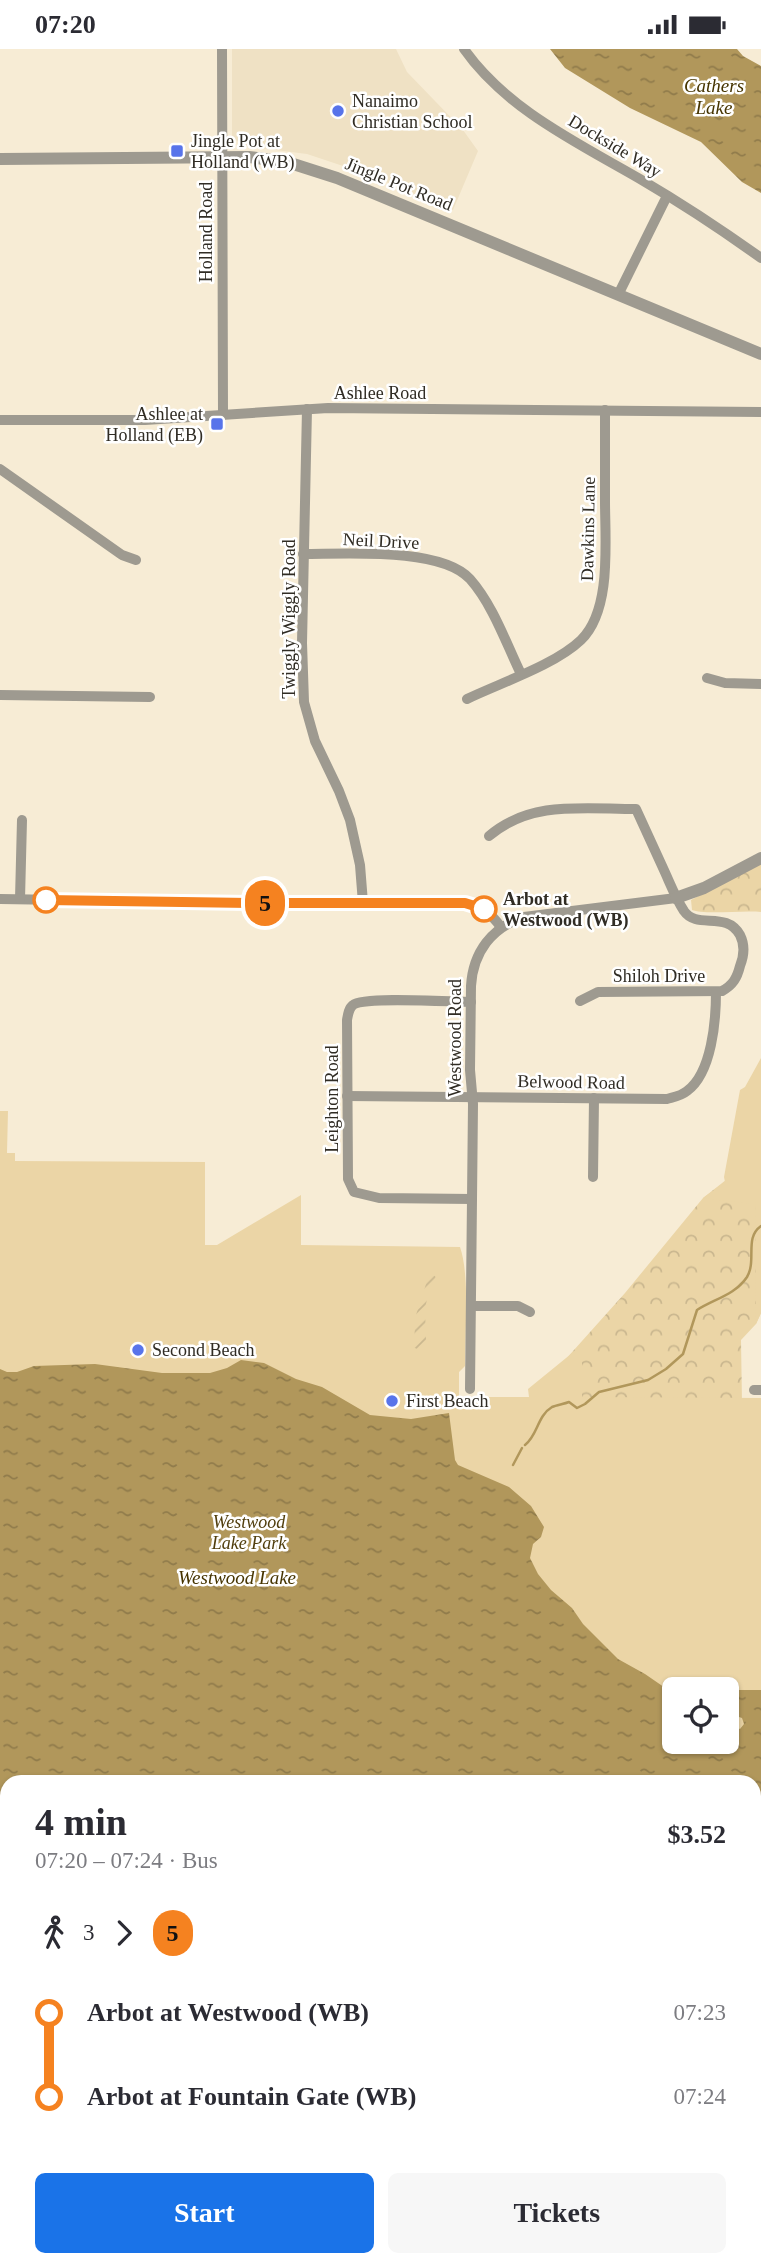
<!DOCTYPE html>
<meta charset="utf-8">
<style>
body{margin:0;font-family:"Times New Roman",serif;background:#f7f7f7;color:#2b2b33;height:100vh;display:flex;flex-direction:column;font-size:26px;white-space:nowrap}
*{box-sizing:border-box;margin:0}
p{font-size:23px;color:#7c7c81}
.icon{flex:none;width:38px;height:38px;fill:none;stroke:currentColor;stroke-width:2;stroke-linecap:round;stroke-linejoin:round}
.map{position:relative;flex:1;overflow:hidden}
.panel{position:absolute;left:0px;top:1726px;width:761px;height:492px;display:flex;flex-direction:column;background:#fff;border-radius:21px 21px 0 0;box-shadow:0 2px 5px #0004}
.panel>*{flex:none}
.badge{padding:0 14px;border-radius:23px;font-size:24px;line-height:46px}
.fabs{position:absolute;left:662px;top:1628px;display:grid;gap:14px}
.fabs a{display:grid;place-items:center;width:77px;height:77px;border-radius:10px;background:#fff;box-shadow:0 2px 5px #0004;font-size:35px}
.map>.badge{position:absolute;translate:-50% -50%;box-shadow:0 0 0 4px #fff}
.legs{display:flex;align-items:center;gap:10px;height:77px;padding:0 35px;font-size:23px}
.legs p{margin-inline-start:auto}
.head{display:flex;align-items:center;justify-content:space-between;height:119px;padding:0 35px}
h1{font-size:38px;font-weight:800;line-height:52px}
.cta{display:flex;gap:14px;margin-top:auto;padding:14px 35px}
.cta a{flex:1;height:80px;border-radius:10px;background:#1a73e8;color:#fff;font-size:28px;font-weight:800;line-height:80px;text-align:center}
.cta a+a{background:#f7f7f7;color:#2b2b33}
ul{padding:0 35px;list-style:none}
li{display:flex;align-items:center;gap:24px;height:84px;font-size:26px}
li i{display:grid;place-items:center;width:10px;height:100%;margin:0 9px;background:currentColor}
li i::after{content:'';width:18px;height:18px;margin:-9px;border:5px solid;border-radius:50%;background:#fff}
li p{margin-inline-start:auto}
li:first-child i{background:linear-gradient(#0000 50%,currentColor 0)}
li:last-child i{background:linear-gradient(currentColor 50%,#0000 0)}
.status{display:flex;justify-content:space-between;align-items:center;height:49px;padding:0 35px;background:#fff;direction:ltr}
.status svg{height:19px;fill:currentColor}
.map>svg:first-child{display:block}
.built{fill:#efe1c4}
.forest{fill:url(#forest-crowns)}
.park{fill:#ebd5a6;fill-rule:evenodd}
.garden{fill:url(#garden-furrows)}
.water{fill:url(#water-ripples)}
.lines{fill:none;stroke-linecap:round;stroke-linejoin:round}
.stream{stroke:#b1975b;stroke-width:2.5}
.minor{stroke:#9e9a90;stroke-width:10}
.tertiary{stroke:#9e9a90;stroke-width:12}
.line-1-casing{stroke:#fff;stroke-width:16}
.line-1{stroke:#f58220;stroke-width:10}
.poi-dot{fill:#5874ea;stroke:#fff;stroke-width:2.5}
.stop-1-dot{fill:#fff;stroke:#f58220;stroke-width:3.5}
.labels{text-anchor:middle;stroke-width:5;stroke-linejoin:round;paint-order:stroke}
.poi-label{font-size:18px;fill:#302c24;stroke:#fff;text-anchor:start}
.street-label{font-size:18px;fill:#302c24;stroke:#fff}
.stop-label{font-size:18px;font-weight:bold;fill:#302c24;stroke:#fff;text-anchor:start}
.park-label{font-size:18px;font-style:italic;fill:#513e0d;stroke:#fff}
.water-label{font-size:19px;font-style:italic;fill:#463400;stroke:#fff}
</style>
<div class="status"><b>07:20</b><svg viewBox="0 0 49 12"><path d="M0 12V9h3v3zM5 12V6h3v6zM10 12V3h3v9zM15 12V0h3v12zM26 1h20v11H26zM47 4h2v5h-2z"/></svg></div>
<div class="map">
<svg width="761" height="2217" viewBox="0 0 761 2217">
<defs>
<pattern id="forest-crowns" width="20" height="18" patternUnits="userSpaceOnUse" patternTransform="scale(1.75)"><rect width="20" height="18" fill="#ebd5a6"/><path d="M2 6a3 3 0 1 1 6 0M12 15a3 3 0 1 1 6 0" fill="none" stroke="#cab78f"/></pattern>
<pattern id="garden-furrows" width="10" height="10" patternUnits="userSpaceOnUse" patternTransform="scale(1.75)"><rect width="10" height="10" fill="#ebd5a6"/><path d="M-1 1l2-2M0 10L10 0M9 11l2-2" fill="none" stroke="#cab78f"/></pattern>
<pattern id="water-ripples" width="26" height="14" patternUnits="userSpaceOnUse" patternTransform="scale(1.75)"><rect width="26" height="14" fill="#b1975b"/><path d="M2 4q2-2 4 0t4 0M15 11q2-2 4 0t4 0" fill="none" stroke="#907b4b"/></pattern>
</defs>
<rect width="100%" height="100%" fill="#f7ecd5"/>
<polygon class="built" points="232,0 396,0 407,23 463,81 478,102 453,161 367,125 307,105 244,97 232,88"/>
<g class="forest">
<path d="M761 814V863C744 861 704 866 692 861L691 851Z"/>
<polygon points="756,1037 761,1264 756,1275 741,1291 742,1354 726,1640 674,1640 459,1348 529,1348 539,1340 625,1244 703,1149 731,1127"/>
<polygon points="0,1987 7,1990 7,2210 415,2210 427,2217 0,2217"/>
</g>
<g class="park">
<polygon points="761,1009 761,1264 756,1275 755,1149 752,1155 703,1149 725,1133 724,1128 740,1041 745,1038"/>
<path d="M0 1062H8L7 1104H15V1112L205 1113V1196H217L301 1146V1196L460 1198C470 1227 465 1284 465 1317L459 1323V1348H529L528 1340 582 1296V1348L761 1349V2217H512L502 2210H754V1732H7V1853L0 1848ZM674 1640H726V1692H674Z"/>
</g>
<polygon class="garden" points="428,1225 435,1227 438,1236 431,1234 425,1259 426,1292 433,1292 433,1296 427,1301 421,1302 411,1297 409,1292 414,1291 416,1266 427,1232 422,1230"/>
<g class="water">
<polygon points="550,0 737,0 743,7 761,17 761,144 742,133 701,93 630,59 565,19"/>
<polygon points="241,1311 264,1314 296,1330 322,1338 370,1366 411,1370 449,1364 455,1411 458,1416 509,1438 531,1457 544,1478 541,1488 533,1495 530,1509 538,1525 551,1541 572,1559 583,1575 618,1610 645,1625 674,1645 674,1692 726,1692 726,1673 740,1680 744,1675 742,1669 733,1666 726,1661 726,1641 761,1641 761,2061 754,2059 754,1732 7,1732 7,1839 0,1825 0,1320 7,1323 17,1323 34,1317 95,1315 162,1324 210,1324 227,1319"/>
</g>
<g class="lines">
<g class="stream">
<path d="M525 1396C538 1386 537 1367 552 1358 557 1356 564 1355 569 1353L577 1359 585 1355 599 1343 648 1331 666 1320 683 1305 697 1261C714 1250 735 1246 747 1228 757 1211 744 1189 761 1177"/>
<polyline points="513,1416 522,1399"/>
</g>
<g class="minor">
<polyline points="222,0 223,366"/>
<path d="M464 0C506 60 578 94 640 130 681 154 722 181 761 209"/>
<polyline points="618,246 667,147"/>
<polyline points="307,360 302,594 304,653 315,692 339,742 350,771 360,816 363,854"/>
<polyline points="0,371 145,371 328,359 761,363"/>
<polyline points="0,420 122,506 136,511"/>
<path d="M303 505C346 505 441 498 470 530 493 556 506 594 521 625"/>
<polyline points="707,629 725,634 761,635"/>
<polyline points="0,646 150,648"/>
<path d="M467 650C500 634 555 616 581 591 612 561 605 493 605 452 605 422 605 392 605 361"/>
<path d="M489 787C531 751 584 760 636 760 645 780 654 799 663 819 670 834 675 848 684 862 697 881 726 861 740 886 745 896 744 907 740 917 737 929 733 936 722 942L598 943 580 952"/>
<path d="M0 850 250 854H465C482 856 491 865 501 878"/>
<polyline points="20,850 22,771"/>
<path d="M471 953C452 953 364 947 353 956 349 959 348 965 347 971L348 1130 354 1143 379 1149 472 1150"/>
<path d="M347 1047 667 1050C674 1048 681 1047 687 1042 712 1024 716 971 716 943"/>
<polyline points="593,1128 594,1049"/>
<polyline points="471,1257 518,1257 530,1263"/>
<path d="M470 1340 473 1055 470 1021 471 937C473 903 492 878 524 868L676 849"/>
<polyline points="754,1341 761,1341"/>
</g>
<g class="tertiary">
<polyline points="0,110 249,108 287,113 337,129 761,305"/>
<polyline points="676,849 704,839 761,809"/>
</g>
</g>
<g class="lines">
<g class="line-1-casing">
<polyline id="line-1" points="46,851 250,854 465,854 484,860"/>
</g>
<use href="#line-1" class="line-1"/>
</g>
<g class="poi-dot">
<circle cx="338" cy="62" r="7"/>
<rect x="170" y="95" width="14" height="14" rx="3.5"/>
<rect x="210" y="368" width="14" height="14" rx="3.5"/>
<circle cx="138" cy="1301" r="7"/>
<circle cx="392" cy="1352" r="7"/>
</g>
<g class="stop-1-dot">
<circle cx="46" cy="851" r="12"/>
<circle cx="484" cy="860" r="12"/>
</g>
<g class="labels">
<g class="poi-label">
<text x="352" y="58">Nanaimo<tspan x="352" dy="21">Christian School</tspan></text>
<text x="191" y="98">Jingle Pot at<tspan x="191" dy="21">Holland (WB)</tspan></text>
<text x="203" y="371" text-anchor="end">Ashlee at<tspan x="203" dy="21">Holland (EB)</tspan></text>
<text x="152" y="1307">Second Beach</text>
<text x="406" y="1358">First Beach</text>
</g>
<g class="street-label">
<text transform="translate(615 97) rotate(31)" y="6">Dockside Way</text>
<text transform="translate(399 135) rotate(22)" y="6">Jingle Pot Road</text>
<text transform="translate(206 183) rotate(-90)" y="6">Holland Road</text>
<text x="380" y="350">Ashlee Road</text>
<text transform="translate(588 480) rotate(-89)" y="6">Dawkins Lane</text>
<text transform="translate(381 492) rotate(3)" y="6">Neil Drive</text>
<text transform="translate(289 570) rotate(-90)" y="6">Twiggly Wiggly Road</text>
<text x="659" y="933">Shiloh Drive</text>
<text transform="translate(455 989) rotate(-90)" y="6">Westwood Road</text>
<text transform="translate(571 1033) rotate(1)" y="6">Belwood Road</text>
<text transform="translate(332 1050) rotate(-90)" y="6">Leighton Road</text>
</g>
<g class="stop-label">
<text x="503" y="856">Arbot at<tspan x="503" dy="21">Westwood (WB)</tspan></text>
</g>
<g class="park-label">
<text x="249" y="1479">Westwood<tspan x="249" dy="21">Lake Park</tspan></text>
</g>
<g class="water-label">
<text x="714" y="43">Cathers<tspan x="714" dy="22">Lake</tspan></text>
<text x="237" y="1535">Westwood Lake</text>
</g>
</g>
</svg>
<div class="fabs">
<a><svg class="icon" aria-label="locate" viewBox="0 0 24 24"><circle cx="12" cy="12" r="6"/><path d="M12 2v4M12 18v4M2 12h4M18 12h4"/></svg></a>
</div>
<b class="badge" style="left:265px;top:854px;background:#f58220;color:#111">5</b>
<section class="panel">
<div class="head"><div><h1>4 min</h1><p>07:20 – 07:24 · Bus</p></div><b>$3.52</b></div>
<div class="legs"><svg class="icon" aria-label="walk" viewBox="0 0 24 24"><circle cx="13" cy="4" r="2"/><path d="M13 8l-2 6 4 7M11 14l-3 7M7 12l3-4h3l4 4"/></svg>3<svg class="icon" aria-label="forward" viewBox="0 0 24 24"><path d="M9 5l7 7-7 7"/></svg><b class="badge" style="background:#f58220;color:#111">5</b></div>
<ul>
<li><i style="color:#f58220"></i><b>Arbot at Westwood (WB)</b><p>07:23</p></li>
<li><i style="color:#f58220"></i><b>Arbot at Fountain Gate (WB)</b><p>07:24</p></li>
</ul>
<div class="cta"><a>Start</a><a>Tickets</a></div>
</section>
</div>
